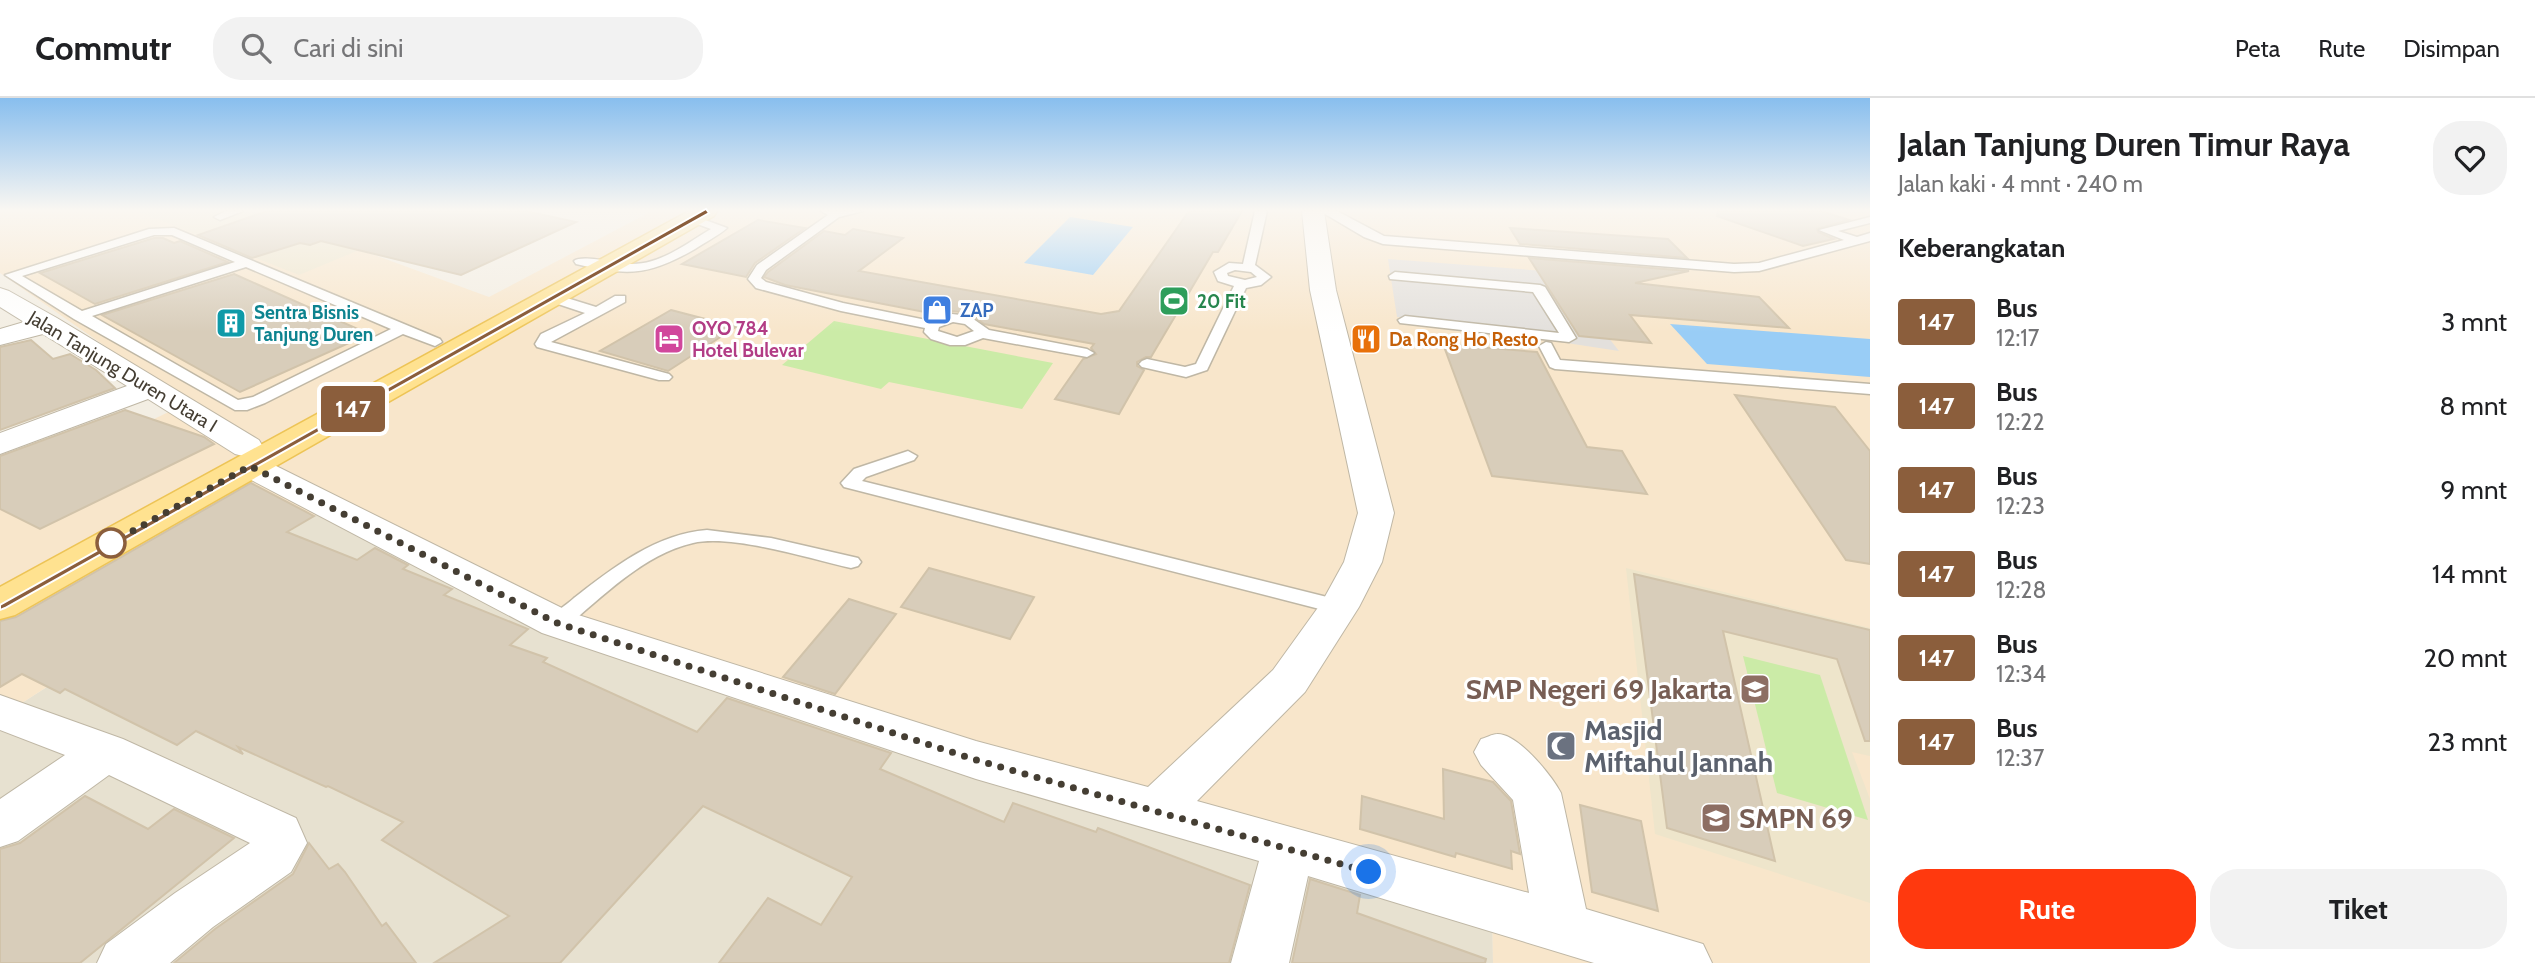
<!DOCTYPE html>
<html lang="id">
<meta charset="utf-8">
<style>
body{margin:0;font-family:Cabin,sans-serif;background:#f2f2f2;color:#202124;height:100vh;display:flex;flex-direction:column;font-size:26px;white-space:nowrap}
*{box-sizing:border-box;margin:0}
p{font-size:23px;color:#757577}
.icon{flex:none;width:38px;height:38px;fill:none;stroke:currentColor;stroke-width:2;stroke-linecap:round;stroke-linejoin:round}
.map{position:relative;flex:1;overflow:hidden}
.side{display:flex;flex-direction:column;background:#fff;width:665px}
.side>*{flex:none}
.badge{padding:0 14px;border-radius:5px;font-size:24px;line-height:46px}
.you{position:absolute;width:35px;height:35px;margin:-18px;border:5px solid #fff;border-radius:50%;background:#1a73e8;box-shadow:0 0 0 10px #1a73e833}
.map>.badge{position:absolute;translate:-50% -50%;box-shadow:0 0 0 4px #fff}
h2{padding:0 28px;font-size:26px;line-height:63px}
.round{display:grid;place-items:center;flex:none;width:74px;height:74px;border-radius:28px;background:#f2f2f2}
.overview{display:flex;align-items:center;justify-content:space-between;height:119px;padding:0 28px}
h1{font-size:33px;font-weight:700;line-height:52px}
.cta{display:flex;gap:14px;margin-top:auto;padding:14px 28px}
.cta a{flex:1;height:80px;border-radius:28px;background:#ff390e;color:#fff;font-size:28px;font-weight:700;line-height:80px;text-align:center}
.cta a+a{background:#f2f2f2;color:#202124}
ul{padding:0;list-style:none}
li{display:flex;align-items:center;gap:21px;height:84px;padding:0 28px}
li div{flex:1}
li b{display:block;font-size:26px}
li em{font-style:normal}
li .badge{min-width:77px;font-weight:700;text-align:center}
header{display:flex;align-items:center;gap:42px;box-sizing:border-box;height:98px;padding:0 35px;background:#fff;border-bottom:2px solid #e0e0e0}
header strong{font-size:33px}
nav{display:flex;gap:38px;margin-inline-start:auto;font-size:24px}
.search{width:490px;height:63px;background:#f2f2f2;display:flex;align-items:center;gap:18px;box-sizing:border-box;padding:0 24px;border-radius:28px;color:#757577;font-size:26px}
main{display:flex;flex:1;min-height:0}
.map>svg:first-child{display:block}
.residential{fill:#e7e1d0}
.commercial{fill:#f8e6cb}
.education{fill:#eee5cb}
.green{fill:#cbeba7}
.parking{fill:#e3e0dc}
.water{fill:#99cdf6}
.building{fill:#d8cdba;stroke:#d1c3aa;stroke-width:2}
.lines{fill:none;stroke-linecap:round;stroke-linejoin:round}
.service-casing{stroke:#bfb7a5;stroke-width:3}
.minor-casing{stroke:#bfb7a5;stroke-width:2}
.primary-casing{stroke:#edc456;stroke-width:3}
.service{fill:#fff;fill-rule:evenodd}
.minor{fill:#fff;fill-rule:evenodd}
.primary{fill:#ffe290;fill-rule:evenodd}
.line{fill:#8b5e3c;stroke:#fff;stroke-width:2}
.walk{stroke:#453e33;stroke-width:7;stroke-dasharray:0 12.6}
.stop-dot{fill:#fff;stroke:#8b5e3c;stroke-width:3.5}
.labels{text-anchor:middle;stroke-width:6;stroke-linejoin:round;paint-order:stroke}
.far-leisure-label{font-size:19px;font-weight:bold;fill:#27864d;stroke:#fff;text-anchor:start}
.far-shop-label{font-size:19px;font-weight:bold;fill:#366cbe;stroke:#fff;text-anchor:start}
.far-culture-label{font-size:19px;font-weight:bold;fill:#0d838f;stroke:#fff;text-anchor:start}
.far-hotel-label{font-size:19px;font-weight:bold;fill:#b23c85;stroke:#fff;text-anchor:start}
.far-food-label{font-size:19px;font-weight:bold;fill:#c56008;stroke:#fff;text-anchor:start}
.far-street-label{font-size:19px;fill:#453e33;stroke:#fff}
.near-education-label{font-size:28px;font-weight:bold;fill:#785e54;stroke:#fff;text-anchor:end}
.near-worship-label{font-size:28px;font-weight:bold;fill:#5b616d;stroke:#fff;text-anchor:start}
</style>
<header>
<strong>Commutr</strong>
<div class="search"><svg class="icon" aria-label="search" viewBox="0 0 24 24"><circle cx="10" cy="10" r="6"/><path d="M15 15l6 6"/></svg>Cari di sini</div>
<nav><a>Peta</a><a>Rute</a><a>Disimpan</a></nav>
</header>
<main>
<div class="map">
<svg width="1870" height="865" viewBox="0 0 1870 865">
<rect width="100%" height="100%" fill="#f3eee3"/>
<polygon class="residential" points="320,414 1492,801 1493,865 0,865 0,619"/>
<polygon class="commercial" points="0,113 137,113 156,120 361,152 489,199 652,113 1870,113 1870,865 1493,865 1492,801 811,620 320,414 0,619 0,396 187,305 0,175"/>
<g class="education">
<polygon points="137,113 453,113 299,177"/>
<polygon points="1626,470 1870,530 1870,658 1852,654 1870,701 1870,805 1655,736"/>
</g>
<g class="green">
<polygon points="834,223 1053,265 1022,311 889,284 881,291 782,267"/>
<polygon points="1743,558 1820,577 1868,722 1777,695"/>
</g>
<polygon class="parking" points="1388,161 1557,174 1619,253 1397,219"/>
<g class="water">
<polygon points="1070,119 1133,129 1093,177 1024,165"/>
<polygon points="1670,226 1870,241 1870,279 1707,266"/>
</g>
<g class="building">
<polygon points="267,113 526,113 576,124 461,177 321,143 310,147 300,145 252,160 198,137"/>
<polygon points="1189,113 1242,113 1218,154 1213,154 1151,259 1146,259 1137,264 1137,268 1144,272 1119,316 1055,301 1083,261 1096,256 1091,250 1094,246 984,226 969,215 952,213 940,217 785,187 764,179 768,174 824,133 845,137 853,131 903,140 859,173 1101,216 1119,213"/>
<polygon points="1718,113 1821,113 1849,122 1817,131 1818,134 1834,141 1803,148 1717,118"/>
<polygon points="758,122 805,130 755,165 746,179 682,166"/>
<polygon points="1510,130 1668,141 1687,160 1520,146"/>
<polygon points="154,140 163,140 174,145 180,143 228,164 95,206 40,175"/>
<polygon points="1529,160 1689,173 1635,185 1759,199 1789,230 1630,217 1651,245 1579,238"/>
<polygon points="234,176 369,236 240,294 102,217"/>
<polygon points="671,212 736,229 668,273 600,253"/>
<polygon points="31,242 53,261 70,256 96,272 115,290 0,332 0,249"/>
<polygon points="1443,246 1537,254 1587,349 1622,353 1647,396 1492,378"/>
<polygon points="1735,297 1835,309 1870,353 1870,466 1846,462"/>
<polygon points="125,312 204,339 214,346 40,431 0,411 0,358"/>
<polygon points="251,385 314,418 287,434 357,462 375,450 408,467 403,471 452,491 444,497 528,531 510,547 547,560 543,564 697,634 727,600 891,655 880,671 1004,724 1013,705 1096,734 1098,730 1250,787 1229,865 719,865 768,800 821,827 852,779 703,708 560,865 434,865 509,818 382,742 403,724 328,688 326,689 238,649 243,656 196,633 177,647 65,591 60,595 22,576 0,589 0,523 16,519"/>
<polygon points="929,470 1034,499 1010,541 901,509"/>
<polygon points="1634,476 1870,532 1870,643 1865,643 1837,561 1723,533 1775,763 1667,730"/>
<polygon points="849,501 896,516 835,596 783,579"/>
<polygon points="1443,671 1493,684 1511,703 1520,756 1511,753 1512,771 1456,755 1455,759 1360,731 1362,698 1444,721"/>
<polygon points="85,698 148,731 174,711 234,740 80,865 0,865 0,751 20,745"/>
<polygon points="1580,707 1641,723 1658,813 1592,794"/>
<polygon points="309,745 329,771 338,766 345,774 382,828 386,825 416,865 174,865 215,831 293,776"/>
<polygon points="1310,781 1360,797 1357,815 1486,861 1485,865 1292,865"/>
</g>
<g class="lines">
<g class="service-casing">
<g id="service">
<polygon points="226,113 243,113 220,122 214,119"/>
<path d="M821 113H863L839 119 766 172 761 180 766 184 843 205 931 223 952 216 969 218 989 232 1087 251 1094 255 1087 259 983 240 965 247H950L931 241 924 234 925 230 841 213 756 190 748 181 757 167 828 117ZM953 224 965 226 974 233 957 239 938 233 939 229Z"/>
<path d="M1255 113H1267L1255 167 1271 179 1261 187 1246 190 1207 272 1186 279 1142 269 1139 266 1142 263 1147 261 1185 269 1196 266 1234 188 1218 183 1214 174 1229 165 1243 166ZM1235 172 1251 174 1257 179 1245 182 1228 178 1227 175Z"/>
<polygon points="1320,113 1337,113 1384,138 1734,166 1759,165 1844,142 1819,132 1870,119 1870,125 1838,133 1857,139 1870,135 1870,143 1759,173 1734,174 1383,146 1364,139"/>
<path d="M689 119H697L727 130C718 138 705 144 695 151 648 178 628 178 576 166L574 163C582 156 618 166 632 166 662 166 687 145 711 131L689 123Z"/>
<path d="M174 130 440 241 442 244 435 248 403 236 265 305 247 312H235L74 221 5 177 149 131ZM154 137H172L235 164 82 213 22 178ZM246 169 391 231 253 299 238 302 92 218Z"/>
<polygon points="1395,174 1540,187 1545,189 1576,240 1569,244 1400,225 1398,222 1405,218 1559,235 1533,194 1390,181 1389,178"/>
<polygon points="554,196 596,209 615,198 625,198 625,204 551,244 669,276 672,279 669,282 659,282 537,249 535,246 541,236 585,215 549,203 549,197"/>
<polygon points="1546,244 1551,245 1560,262 1870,286 1870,296 1555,271 1550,269 1539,248"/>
<polygon points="908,353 917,358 914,362 866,379 862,383 1339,502 1346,504 1350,509 1346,514 1339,516 844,389 841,385 854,371"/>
<path d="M707 432 771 440 858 460 861 464 858 468 851 470C810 461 733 436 693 445 644 456 602 499 565 530L557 532 549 530 546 525C553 515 565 508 574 500 614 469 656 436 707 432Z"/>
</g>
</g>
<g class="minor-casing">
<g id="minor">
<path d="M1302 113H1324L1336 192 1394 415 1382 464 1359 509 1305 594 1197 703 1529 795 1513 702 1481 667 1474 654 1481 641C1486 640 1492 636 1497 636 1518 635 1552 678 1561 695L1586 811 1703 846 1712 865H1594L1308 778 1289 865H1231L1259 763 976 681 542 535 238 375 233 368 238 361 247 359 235 356 148 301 0 356V335L127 288 43 236 0 247V231L24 224 0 209V190L9 193 57 220 259 342 263 349 259 356 250 358 262 361 572 515 976 643 1148 689 1273 572 1322 504 1344 464 1358 415 1310 192Z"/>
<polygon points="0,597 123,641 296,720 307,745 291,774 213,829 170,865 97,865 106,846 175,795 250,745 109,677 18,743 0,749 0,701 65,657 0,632"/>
</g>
</g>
<g class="primary-casing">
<polygon id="primary" points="689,113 717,113 714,118 15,517 0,521 0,489"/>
</g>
<use href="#service" class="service"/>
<use href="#minor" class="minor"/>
<use href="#primary" class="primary"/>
</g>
<linearGradient id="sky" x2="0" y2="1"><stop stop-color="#88beee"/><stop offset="0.48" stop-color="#faf7f2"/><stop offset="1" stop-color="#faf7f2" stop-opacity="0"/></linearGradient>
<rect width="1870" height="234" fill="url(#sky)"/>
<polygon class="line" points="706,111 709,115 5,510 0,512 0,507"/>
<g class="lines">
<polyline class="walk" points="111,445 250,368 557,525 976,662 1369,774"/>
</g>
<defs>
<g id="stadium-square" transform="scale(1.575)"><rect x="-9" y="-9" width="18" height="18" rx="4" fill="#2e9e5b" stroke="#fff"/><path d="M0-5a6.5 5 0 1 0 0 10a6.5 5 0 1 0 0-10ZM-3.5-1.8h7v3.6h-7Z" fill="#fff"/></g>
<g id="shop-square" transform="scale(1.575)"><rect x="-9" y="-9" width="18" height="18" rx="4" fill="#3f7fe0" stroke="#fff"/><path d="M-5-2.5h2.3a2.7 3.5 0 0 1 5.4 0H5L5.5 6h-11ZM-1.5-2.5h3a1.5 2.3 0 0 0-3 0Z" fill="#fff"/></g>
<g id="building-square" transform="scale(1.575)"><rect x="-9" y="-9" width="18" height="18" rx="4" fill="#0f9aa8" stroke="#fff"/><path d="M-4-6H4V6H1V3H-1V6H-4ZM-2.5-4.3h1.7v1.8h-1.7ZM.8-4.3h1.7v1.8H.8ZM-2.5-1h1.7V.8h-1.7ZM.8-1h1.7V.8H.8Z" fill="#fff"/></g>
<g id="hotel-square" transform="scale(1.575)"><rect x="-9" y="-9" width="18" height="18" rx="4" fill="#d1479c" stroke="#fff"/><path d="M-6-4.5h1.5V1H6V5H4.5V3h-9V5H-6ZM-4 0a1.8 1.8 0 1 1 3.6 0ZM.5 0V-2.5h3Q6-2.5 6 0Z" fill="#fff"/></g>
<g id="restaurant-square" transform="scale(1.575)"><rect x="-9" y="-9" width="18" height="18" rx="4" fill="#e8710a" stroke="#fff"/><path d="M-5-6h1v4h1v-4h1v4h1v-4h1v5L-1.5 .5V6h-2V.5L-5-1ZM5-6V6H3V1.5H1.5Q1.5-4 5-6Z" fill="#fff"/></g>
<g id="school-square" transform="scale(1.575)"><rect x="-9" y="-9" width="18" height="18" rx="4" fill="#8d6e63" stroke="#fff"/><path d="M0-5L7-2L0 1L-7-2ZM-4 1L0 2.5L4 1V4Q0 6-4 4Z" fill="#fff"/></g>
<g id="mosque-square" transform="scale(1.575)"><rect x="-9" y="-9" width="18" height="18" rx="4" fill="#6b7280" stroke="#fff"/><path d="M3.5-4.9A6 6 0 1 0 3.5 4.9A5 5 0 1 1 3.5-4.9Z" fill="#fff"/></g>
</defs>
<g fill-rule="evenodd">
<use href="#stadium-square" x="1174" y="203"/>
<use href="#shop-square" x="937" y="212"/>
<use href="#building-square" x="231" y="225"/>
<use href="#hotel-square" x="669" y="241"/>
<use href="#restaurant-square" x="1366" y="241"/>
<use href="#school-square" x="1755" y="591"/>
<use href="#mosque-square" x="1561" y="648"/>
<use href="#school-square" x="1716" y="720"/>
</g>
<circle class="stop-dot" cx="111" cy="445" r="14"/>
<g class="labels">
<g class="far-leisure-label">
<text x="1197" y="210">20 Fit</text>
</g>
<g class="far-shop-label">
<text x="960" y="219">ZAP</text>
</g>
<g class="far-culture-label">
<text x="254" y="221">Sentra Bisnis<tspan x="254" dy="22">Tanjung Duren</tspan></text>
</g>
<g class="far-hotel-label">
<text x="692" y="237">OYO 784<tspan x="692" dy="22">Hotel Bulevar</tspan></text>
</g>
<g class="far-food-label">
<text x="1389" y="248">Da Rong Ho Resto</text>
</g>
<g class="far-street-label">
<text transform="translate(123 273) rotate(31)" y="7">Jalan Tanjung Duren Utara I</text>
</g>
<g class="near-education-label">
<text x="1732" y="601">SMP Negeri 69 Jakarta</text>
<text x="1739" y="730" text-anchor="start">SMPN 69</text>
</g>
<g class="near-worship-label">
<text x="1584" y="642">Masjid<tspan x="1584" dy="32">Miftahul Jannah</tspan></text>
</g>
</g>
</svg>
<div class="you" style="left:1369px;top:774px"></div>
<b class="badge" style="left:353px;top:311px;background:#8b5e3c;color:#fff">147</b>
</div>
<section class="side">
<div class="overview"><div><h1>Jalan Tanjung Duren Timur Raya</h1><p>Jalan kaki · 4 mnt · 240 m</p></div><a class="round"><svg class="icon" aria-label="heart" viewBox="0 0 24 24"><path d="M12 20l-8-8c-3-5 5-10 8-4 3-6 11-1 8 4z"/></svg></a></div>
<h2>Keberangkatan</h2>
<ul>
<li><span class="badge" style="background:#8b5e3c;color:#fff">147</span><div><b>Bus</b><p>12:17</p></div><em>3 mnt</em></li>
<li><span class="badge" style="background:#8b5e3c;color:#fff">147</span><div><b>Bus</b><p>12:22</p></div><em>8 mnt</em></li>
<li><span class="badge" style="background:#8b5e3c;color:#fff">147</span><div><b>Bus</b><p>12:23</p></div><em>9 mnt</em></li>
<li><span class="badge" style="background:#8b5e3c;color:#fff">147</span><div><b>Bus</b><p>12:28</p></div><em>14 mnt</em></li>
<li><span class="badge" style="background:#8b5e3c;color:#fff">147</span><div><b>Bus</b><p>12:34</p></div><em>20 mnt</em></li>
<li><span class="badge" style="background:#8b5e3c;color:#fff">147</span><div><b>Bus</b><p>12:37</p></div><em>23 mnt</em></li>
</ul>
<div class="cta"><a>Rute</a><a>Tiket</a></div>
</section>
</main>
